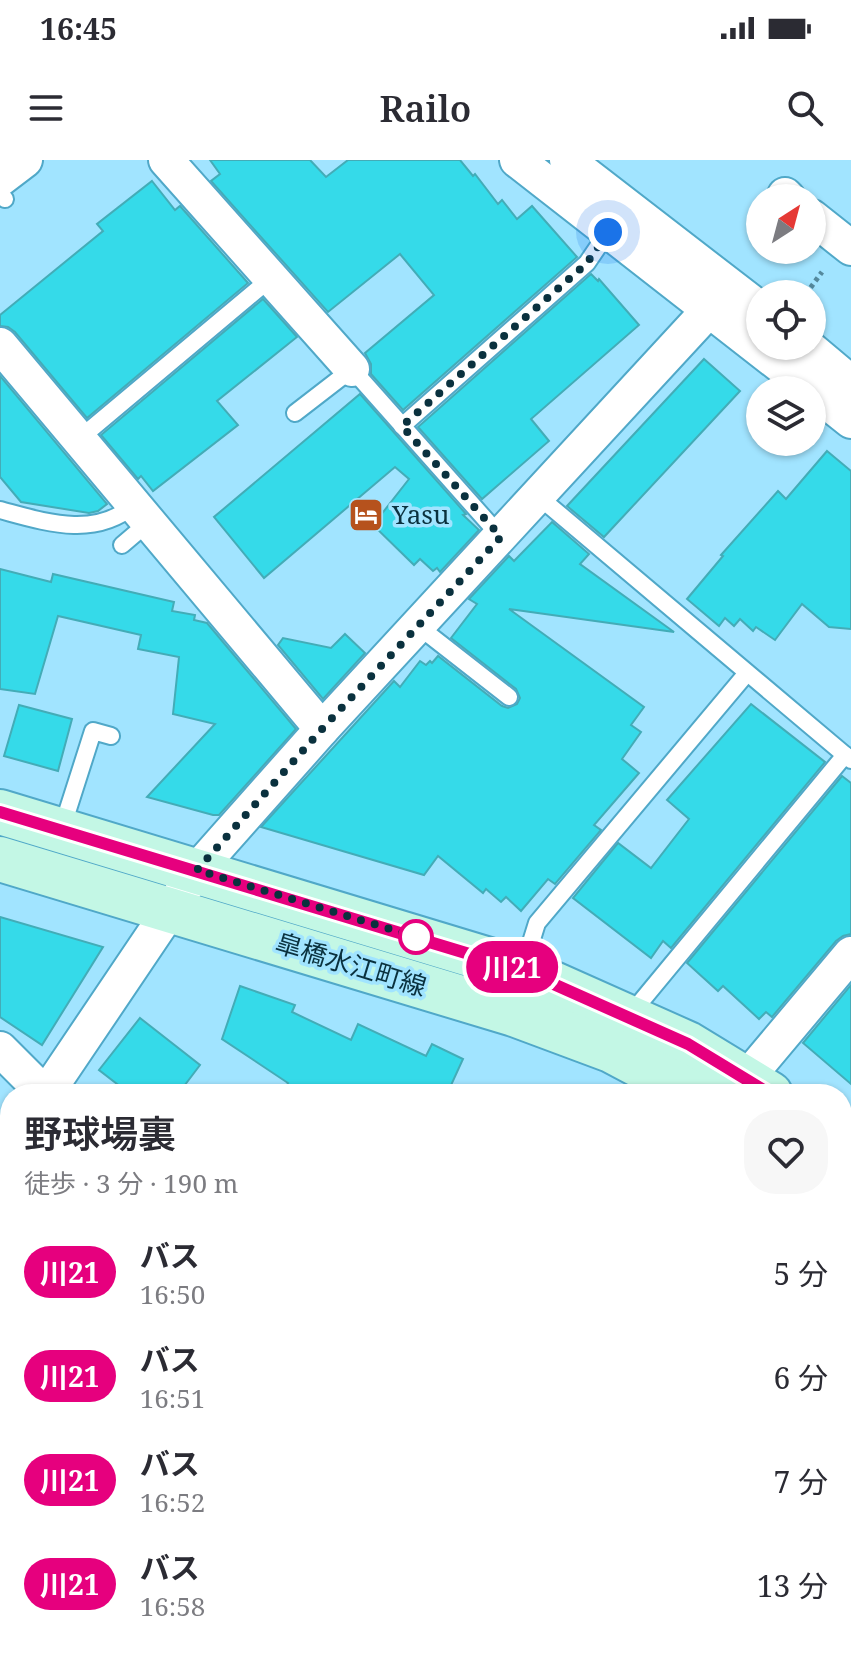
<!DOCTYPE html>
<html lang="ja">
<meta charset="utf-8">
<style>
body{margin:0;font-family:"Noto Serif","Noto Sans JP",serif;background:#f7f7f7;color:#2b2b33;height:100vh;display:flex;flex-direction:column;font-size:30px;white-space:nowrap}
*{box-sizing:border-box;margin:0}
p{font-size:26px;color:#7c7c81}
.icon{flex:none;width:44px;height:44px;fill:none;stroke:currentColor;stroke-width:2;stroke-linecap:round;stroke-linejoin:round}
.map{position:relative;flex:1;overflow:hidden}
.sheet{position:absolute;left:0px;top:924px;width:852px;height:570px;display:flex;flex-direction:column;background:#fff;border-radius:32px 32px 0 0;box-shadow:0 2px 6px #0004}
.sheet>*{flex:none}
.badge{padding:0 16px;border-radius:26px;font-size:28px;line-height:52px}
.needle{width:52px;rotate:36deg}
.fabs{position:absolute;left:746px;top:24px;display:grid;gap:16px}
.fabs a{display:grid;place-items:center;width:80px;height:80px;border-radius:50%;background:#fff;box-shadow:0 2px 6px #0004;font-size:40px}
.you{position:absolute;width:40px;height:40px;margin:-20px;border:6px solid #fff;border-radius:50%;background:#1a73e8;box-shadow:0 0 0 12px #1a73e833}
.map>.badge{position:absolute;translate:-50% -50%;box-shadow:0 0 0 4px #fff}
.round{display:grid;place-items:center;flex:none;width:84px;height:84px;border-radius:32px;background:#f7f7f7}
.head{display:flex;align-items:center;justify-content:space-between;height:136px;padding:0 24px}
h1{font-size:38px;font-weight:600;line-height:60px}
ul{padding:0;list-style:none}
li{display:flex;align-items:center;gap:24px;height:104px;padding:0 24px}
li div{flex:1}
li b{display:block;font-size:30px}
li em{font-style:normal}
li .badge{min-width:88px;font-weight:700;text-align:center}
.status{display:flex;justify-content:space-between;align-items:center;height:56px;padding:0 40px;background:#fff;direction:ltr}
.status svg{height:22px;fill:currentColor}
header{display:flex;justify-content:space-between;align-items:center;height:104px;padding:0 24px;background:#fff;font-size:36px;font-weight:600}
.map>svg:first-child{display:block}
.green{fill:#c1c0fb}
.building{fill:#35dae9;stroke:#43acb7;stroke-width:2}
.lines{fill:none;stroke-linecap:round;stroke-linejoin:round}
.lane-casing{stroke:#50a8c8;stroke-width:20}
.street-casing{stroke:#50a8c8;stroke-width:38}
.secondary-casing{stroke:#50a8c8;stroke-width:48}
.path{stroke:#54899d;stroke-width:5;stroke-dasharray:4 4;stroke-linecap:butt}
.lane{stroke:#fff;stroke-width:16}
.street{stroke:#fff;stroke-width:34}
.secondary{stroke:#c3f7e5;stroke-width:44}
.line-casing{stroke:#fff;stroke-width:18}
.line{stroke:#e6007e;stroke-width:12}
.walk{stroke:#0a313e;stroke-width:8;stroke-dasharray:0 14.4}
.stop-dot{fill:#fff;stroke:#e6007e;stroke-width:4}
.labels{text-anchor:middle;stroke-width:7;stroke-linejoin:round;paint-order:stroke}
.poi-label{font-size:26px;fill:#0a313e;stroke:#a1e4ff;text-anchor:start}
.street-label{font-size:26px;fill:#0a313e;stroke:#a1e4ff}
</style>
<div class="status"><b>16:45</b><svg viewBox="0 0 49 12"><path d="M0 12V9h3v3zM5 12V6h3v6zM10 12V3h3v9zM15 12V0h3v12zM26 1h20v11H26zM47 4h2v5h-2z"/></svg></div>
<header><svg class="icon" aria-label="menu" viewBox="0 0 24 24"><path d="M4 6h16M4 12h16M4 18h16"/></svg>Railo<svg class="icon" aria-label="search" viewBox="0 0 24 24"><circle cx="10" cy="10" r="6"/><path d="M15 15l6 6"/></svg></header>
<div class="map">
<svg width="851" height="1493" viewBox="0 0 851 1493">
<rect width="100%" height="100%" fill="#a1e4ff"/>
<g class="green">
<polygon points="10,1233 10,1352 0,1343 0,1245"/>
<polygon points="167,1484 243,1484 235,1493 177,1493"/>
</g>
<g class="building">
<polygon points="210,0 310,0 326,17 348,0 460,0 473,16 475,14 498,44 502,40 517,59 532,46 577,97 403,250 371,214 371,204 365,193 434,135 400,94 328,152 211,21 220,14"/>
<polygon points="152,21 175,50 180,46 248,123 87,258 15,172 8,167 0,166 0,155 103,71 97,64"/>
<polygon points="591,114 598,121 599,119 639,165 531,259 549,281 482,339 418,267"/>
<polygon points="263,139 297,177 217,241 238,265 153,331 141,316 138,319 101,275"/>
<polygon points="704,199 740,231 604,377 567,346"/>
<polygon points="0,216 107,344 98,351 89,353 21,342 0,317"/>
<polygon points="360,234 466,354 463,355 479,370 440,412 437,408 433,411 420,399 414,405 373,365 409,319 395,307 264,418 214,357"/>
<polygon points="827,291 851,311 851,469 829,467 802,444 775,480 756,467 753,471 740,459 734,466 725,458 719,466 687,439 723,396 721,395 778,331 786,339"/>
<polygon points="552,362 589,394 580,404 674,472 509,449 644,547 631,565 641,572 622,599 639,613 594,665 601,670 555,724 548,719 521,751 506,737 501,742 486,729 483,733 438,696 424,715 261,667 394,521 400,527 420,501 426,505 430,501 432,503 438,496 502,546 508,548 517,544 520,538 516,529 451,478 477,444 469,439 509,396 514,401"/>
<polygon points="0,409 51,422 53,414 174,442 172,451 195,455 194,460 207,463 296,569 219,655 213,655 147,637 215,564 173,554 179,497 138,489 141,475 58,456 35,534 0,529"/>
<polygon points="345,474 365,493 323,539 278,485 283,478 331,488"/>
<polygon points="751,544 825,602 671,788 663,781 651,798 573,738 618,683 651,708 689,659 667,640"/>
<polygon points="19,545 72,559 58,611 4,596"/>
<polygon points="842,616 851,623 851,774 843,776 836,781 772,857 766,852 759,859 723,826 718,831 687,803"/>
<polygon points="0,757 103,787 42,885 0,857"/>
<polygon points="851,825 851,924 803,883"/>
<polygon points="240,826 295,845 292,852 351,880 358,864 426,896 432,884 463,899 447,934 283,934 288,923 222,879"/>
<polygon points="140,858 200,905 178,934 130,934 99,910"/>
</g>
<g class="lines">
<g class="lane-casing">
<g id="lane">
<polyline points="0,33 5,39"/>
<polyline points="295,253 352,209 501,377"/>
<polyline points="402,266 587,103 608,72"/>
<polyline points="79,279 271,118"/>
<polyline points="538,336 851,600"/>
<path d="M0 350C45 362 94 379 134 345"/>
<polyline points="122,385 149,362"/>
<polyline points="418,466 509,537"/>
<polyline points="62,668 93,571 111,576"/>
<polyline points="523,808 537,763 747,513"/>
<polyline points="629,856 845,595"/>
<polyline points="842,1077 851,1066"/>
<polyline points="458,1484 469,1493"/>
<polyline points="11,1493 18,1484"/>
</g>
</g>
<g class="street-casing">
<g id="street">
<polyline points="166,0 352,209"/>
<polyline points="517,0 812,230"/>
<polyline points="567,0 760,149"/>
<polyline points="0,19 25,0"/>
<polyline points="785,35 788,38"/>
<polyline points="812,57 851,88"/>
<polyline points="0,185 322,569"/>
<polyline points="807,186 851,223"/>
<polyline points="812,230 851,261"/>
<polyline points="0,889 45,934"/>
<polyline points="746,919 851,794"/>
<polyline points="46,934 197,710 322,569 708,151"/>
<polyline points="0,1003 10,988"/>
<polyline points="842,1357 851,1346"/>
<polyline points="0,1363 10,1372"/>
<polyline points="143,1484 153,1493"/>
<polyline points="700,1484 711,1493"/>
<polyline points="261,1493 269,1484"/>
</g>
</g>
<g class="secondary-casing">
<g id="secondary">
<polyline points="0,652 522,810 688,884 770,934"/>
<polyline points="0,699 514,854 611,890 694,934"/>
<polyline points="842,985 851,992"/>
<polyline points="842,1037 851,1045"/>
</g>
</g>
<polyline class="path" points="806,134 822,112"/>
<use href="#lane" class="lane"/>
<use href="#street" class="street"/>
<use href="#secondary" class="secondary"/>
</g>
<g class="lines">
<g class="line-casing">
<polyline id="line" points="0,652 522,810 688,884 770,934"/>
</g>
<use href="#line" class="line"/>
<polyline class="walk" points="416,777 197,710 322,569 501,377 402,266 587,103 608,72"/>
</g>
<defs>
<g id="hotel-square" transform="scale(1.8)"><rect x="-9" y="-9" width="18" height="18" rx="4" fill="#b6521d" stroke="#a1e4ff"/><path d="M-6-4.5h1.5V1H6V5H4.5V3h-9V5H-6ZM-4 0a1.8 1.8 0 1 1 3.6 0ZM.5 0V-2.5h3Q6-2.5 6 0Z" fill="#fff"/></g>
</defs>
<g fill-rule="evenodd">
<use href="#hotel-square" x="366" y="355"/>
</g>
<circle class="stop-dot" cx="416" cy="777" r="16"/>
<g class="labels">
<g class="poi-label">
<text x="392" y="364">Yasu</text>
</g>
<g class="street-label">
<text transform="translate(351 805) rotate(17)" y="9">皐橋水江町線</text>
</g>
</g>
</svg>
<div class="fabs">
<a><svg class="needle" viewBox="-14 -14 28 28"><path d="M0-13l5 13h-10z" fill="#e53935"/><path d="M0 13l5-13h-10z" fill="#7c7c81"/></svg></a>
<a><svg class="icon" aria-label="locate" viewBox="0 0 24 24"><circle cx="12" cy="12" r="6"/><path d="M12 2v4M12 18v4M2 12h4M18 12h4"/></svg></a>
<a><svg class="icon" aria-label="layers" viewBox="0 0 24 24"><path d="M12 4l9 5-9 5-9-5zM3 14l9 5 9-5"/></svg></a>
</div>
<div class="you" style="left:608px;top:72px"></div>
<b class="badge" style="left:512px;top:807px;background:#e6007e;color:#fff">川21</b>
<section class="sheet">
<div class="head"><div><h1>野球場裏</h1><p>徒歩 · 3 分 · 190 m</p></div><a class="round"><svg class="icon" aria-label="heart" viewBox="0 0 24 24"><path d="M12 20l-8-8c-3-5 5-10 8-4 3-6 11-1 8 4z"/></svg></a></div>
<ul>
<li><span class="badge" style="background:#e6007e;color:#fff">川21</span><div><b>バス</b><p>16:50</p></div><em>5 分</em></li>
<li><span class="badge" style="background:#e6007e;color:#fff">川21</span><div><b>バス</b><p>16:51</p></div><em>6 分</em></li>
<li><span class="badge" style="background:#e6007e;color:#fff">川21</span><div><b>バス</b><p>16:52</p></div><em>7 分</em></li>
<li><span class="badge" style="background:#e6007e;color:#fff">川21</span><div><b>バス</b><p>16:58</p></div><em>13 分</em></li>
</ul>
</section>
</div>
